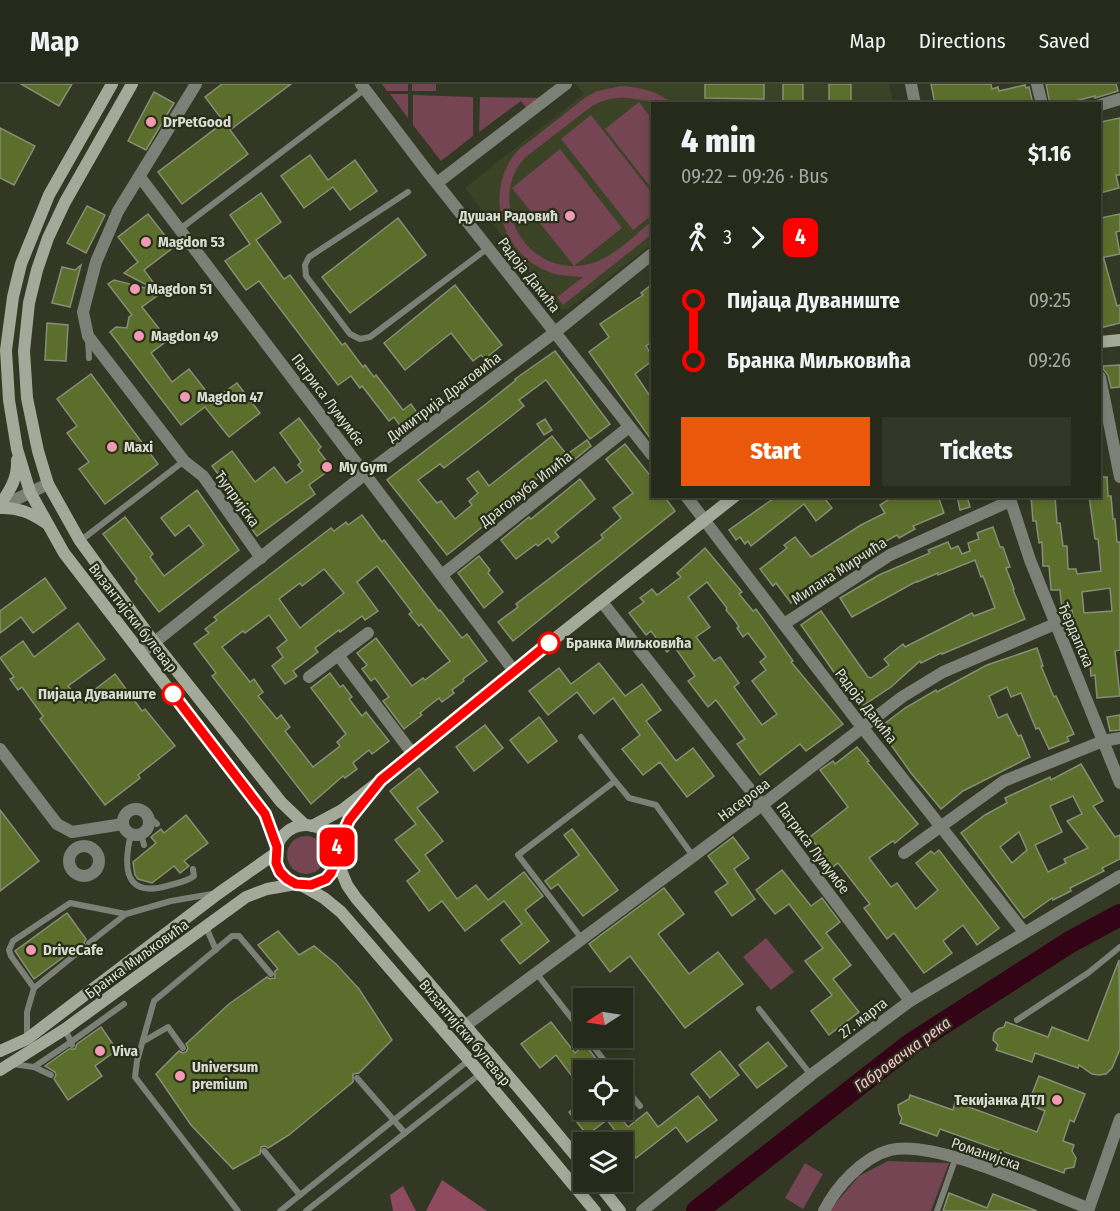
<!DOCTYPE html>
<meta charset="utf-8">
<style>
body{margin:0;font-family:"Fira Sans Condensed",sans-serif;background:#323627;color:#f1f3f6;height:100vh;display:flex;flex-direction:column;font-size:22px;white-space:nowrap}
*{box-sizing:border-box;margin:0}
p{font-size:20px;color:#a4a7a2}
.icon{flex:none;width:33px;height:33px;fill:none;stroke:currentColor;stroke-width:2;stroke-linecap:round;stroke-linejoin:round}
.map{position:relative;flex:1;overflow:hidden}
.sheet{position:absolute;left:651px;top:18px;width:450px;height:396px;display:flex;flex-direction:column;background:#262a1a;border-radius:0px;box-shadow:0 3px 9px #0003,0 0 0 2px #424639}
.sheet>*{flex:none}
.badge{padding:0 12px;border-radius:9px;font-size:21px;line-height:39px}
.needle{width:39px;rotate:258deg}
.tools{position:absolute;left:573px;top:904px;display:grid;gap:12px}
.tools a{display:grid;place-items:center;width:60px;height:60px;border-radius:0px;background:#262a1a;box-shadow:0 3px 9px #0003,0 0 0 2px #424639;font-size:30px}
.map>.badge{position:absolute;translate:-50% -50%;box-shadow:0 0 0 3px #fff}
.legs{display:flex;align-items:center;gap:9px;height:66px;padding:0 30px;font-size:20px}
.legs p{margin-inline-start:auto}
.headline{display:flex;align-items:center;justify-content:space-between;height:102px;padding:0 30px}
h1{font-size:33px;font-weight:800;line-height:45px}
.action{display:flex;gap:12px;margin-top:auto;padding:12px 30px}
.action a{flex:1;height:69px;border-radius:0px;background:#ea580c;color:#fff;font-size:24px;font-weight:800;line-height:69px;text-align:center}
.action a+a{background:#323627;color:#f1f3f6}
ul{padding:0 30px;list-style:none}
li{display:flex;align-items:center;gap:21px;height:60px;font-size:22px}
li i{display:grid;place-items:center;width:9px;height:100%;margin:0 8px;background:currentColor}
li i::after{content:'';width:15px;height:15px;margin:-8px;border:4px solid;border-radius:50%;background:#262a1a}
li p{margin-inline-start:auto}
li:first-child i{background:linear-gradient(#0000 50%,currentColor 0)}
li:last-child i{background:linear-gradient(currentColor 50%,#0000 0)}
header{display:flex;align-items:center;gap:36px;box-sizing:border-box;height:84px;padding:0 30px;background:#262a1a;border-bottom:2px solid #424639}
header strong{font-size:28px}
nav{display:flex;gap:33px;margin-inline-start:auto;font-size:21px}
.map>svg:first-child{display:block}
.built{fill:#3b4327}
.green{fill:#754553}
.forest{fill:#8e4a5f}
.lines{fill:none;stroke-linecap:round;stroke-linejoin:round}
.river{stroke:#320416;stroke-width:22}
.building{fill:#5c6e2b;stroke:#868e76;stroke-width:1.5;fill-rule:evenodd}
.lane{stroke:#7c8076;stroke-width:6}
.street{stroke:#7c8076;stroke-width:12}
.secondary{stroke:#a4aa99;stroke-width:12}
.line-1-casing{stroke:#fff;stroke-width:14}
.line-1{stroke:#f00;stroke-width:9}
.poi-dot{fill:#f19ab2;stroke:#282e1a;stroke-width:2}
.stop-1-dot{fill:#fff;stroke:#f00;stroke-width:3}
.labels{text-anchor:middle;stroke-width:4.5;stroke-linejoin:round;paint-order:stroke}
.poi-label{font-size:15px;font-weight:bold;fill:#d9ddd0;stroke:#282e1a;text-anchor:start}
.street-label{font-size:15px;fill:#d9ddd0;stroke:#282e1a}
.stop-label{font-size:15px;font-weight:bold;fill:#d9ddd0;stroke:#282e1a;text-anchor:start}
.water-label{font-size:16px;font-style:italic;fill:#fcbdcd;stroke:#282e1a}
</style>
<header>
<strong>Map</strong>
<nav><a>Map</a><a>Directions</a><a>Saved</a></nav>
</header>
<div class="map">
<svg width="1120" height="1127" viewBox="0 0 1120 1127">
<rect width="100%" height="100%" fill="#323823"/>
<polygon class="built" points="576,0 889,0 893,19 652,20 652,160 568,225 558,225 465,104 584,10"/>
<g class="green">
<polygon points="382,0 408,0 408,7 387,7"/>
<rect x="412" y="0" width="24" height="7"/>
<path d="M621 2C640 3 657 7 672 19 639 20 625 5 592 22 576 34 560 47 544 59 537 65 528 70 522 77 504 99 506 133 522 155 534 172 553 182 574 182L512 104 560 65 622 144 574 182C606 182 629 156 652 137V150L563 221 557 213 583 193C570 192 558 192 547 187 501 169 485 110 514 71 519 64 528 59 535 53 552 40 569 26 586 13L597 7Z"/>
<polygon points="390,10 408,10 408,34"/>
<polygon points="413,11 473,13 473,52 441,77 413,41"/>
<polygon points="480,13 549,14 530,29 521,17 479,48"/>
<polygon points="639,18 652,35 652,105 605,45"/>
<polygon points="591,31 652,109 652,131 633,146 561,55"/>
<circle cx="306" cy="771" r="19"/>
<polygon points="766,854 794,888 771,906 743,873"/>
<polygon points="888,1077 949,1079 931,1127 829,1127 859,1092"/>
<polygon points="805,1079 823,1090 803,1125 785,1114"/>
</g>
<g class="forest">
<polygon points="442,1096 487,1127 426,1127"/>
<polygon points="403,1102 416,1127 393,1127 390,1111"/>
</g>
<g class="lines">
<polyline class="river" points="697,1127 911,960 1070,858 1120,831"/>
</g>
<g class="building">
<polygon points="21,0 72,0 59,22"/>
<polygon points="222,0 291,0 230,46 248,70 182,120 158,88 224,38 205,13"/>
<polygon points="705,0 764,0 764,15 705,14"/>
<rect x="783" y="0" width="20" height="20"/>
<rect x="829" y="0" width="22" height="20"/>
<polygon points="931,0 991,0 992,5 998,3 999,7 1025,1 1026,4 1029,3 1033,20 935,20"/>
<polygon points="1046,0 1116,0 1118,7 1095,14 1095,12 1063,20 1050,20"/>
<polygon points="154,8 174,19 146,66 128,57"/>
<polygon points="1120,34 1120,91 1116,91 1119,104 1100,109 1100,38"/>
<polygon points="0,44 35,62 14,101 0,94"/>
<polygon points="310,71 328,96 355,76 377,107 350,126 333,103 304,124 281,92"/>
<polygon points="261,109 281,138 256,156 284,195 290,191 342,261 345,259 363,283 365,281 374,293 376,291 403,326 411,320 420,333 403,346 394,333 389,337 362,302 360,304 351,292 338,301 259,197 246,206 225,177 250,160 230,131"/>
<polygon points="87,122 105,131 86,169 67,159"/>
<polygon points="148,130 174,163 144,186 161,209 142,223 168,256 151,269 172,298 189,285 213,316 237,299 260,329 229,353 205,323 181,341 110,248 116,243 127,244 129,233 132,231 108,200 114,196 145,204 147,201 124,189 138,178 118,153"/>
<polygon points="1120,130 1120,147 1116,148 1120,170 1100,174 1100,134"/>
<polygon points="398,134 426,171 350,229 322,193"/>
<polygon points="1100,175 1104,175 1117,222 1120,221 1120,239 1100,244"/>
<polygon points="81,181 70,223 52,219 62,183 75,186"/>
<polygon points="652,200 652,258 646,262 652,272 652,277 635,290 652,315 652,357 589,268 609,253 600,240 643,211 641,209"/>
<polygon points="455,201 502,261 485,275 481,271 473,277 451,249 405,286 384,259"/>
<polygon points="47,239 68,241 66,277 45,276"/>
<polygon points="555,267 610,340 590,355 546,296 519,316 524,322 509,334 444,384 440,380 418,396 437,419 441,417 455,435 472,421 469,417 478,409 467,395 478,387 489,402 552,352 567,371 483,437 486,440 447,471 387,396 486,320 516,296 515,295"/>
<polygon points="1120,281 1120,303 1111,304 1108,291 1103,285 1103,282"/>
<polygon points="91,290 158,380 105,420 79,385 89,378 67,349 77,342 57,315"/>
<polygon points="299,334 321,363 318,366 332,384 309,401 315,410 257,452 235,422 240,419 212,382 232,367 255,398 274,383 286,399 303,387 298,381 301,378 280,349"/>
<polygon points="545,335 552,346 544,351 537,340"/>
<polygon points="587,356 591,362 574,376 569,369"/>
<polygon points="625,360 652,394 652,412 664,412 675,427 513,557 498,538 518,523 516,520 603,454 601,451 621,434 613,424 633,409 606,375"/>
<path d="M1100 393H1107L1108 412H1111L1113 435H1115L1117 458H1120V566L1115 567 1120 612 1097 614 1095 591 1091 592 1089 570 1081 571 1079 547H1074L1072 526H1062L1060 506H1051L1049 482H1043L1042 458 1039 459 1036 437H1033L1031 412H1055L1057 439H1060L1063 462H1067L1068 485H1076L1077 490 1101 487 1098 455H1095L1089 412H1100ZM1110 504 1112 527 1084 529 1082 508Z"/>
<polygon points="580,395 595,415 555,448 559,453 552,459 548,454 538,462 536,460 516,475 501,456 529,433 531,435"/>
<polygon points="197,406 239,466 159,528 135,497 137,495 103,450 125,433 153,470 150,473 164,492 204,461 189,441 175,452 161,434"/>
<polygon points="777,412 823,412 832,424 816,437 804,420 751,462 748,457 745,460 740,453 736,456 729,446"/>
<polygon points="894,412 938,412 944,429 913,442 915,445 899,454 897,451 850,477 849,476 791,519 776,499 773,502 760,485 787,464 784,461 795,453 811,473 861,441 885,429 880,421"/>
<polygon points="957,412 967,412 970,423 960,426"/>
<path d="M362 431 382 458 384 456 439 527 440 526 462 554 467 550 487 577 463 595 464 597 452 606 454 609 442 618 439 614 420 629 422 631 404 645 383 617 389 613 375 594 371 597 362 585 367 581 357 569 376 554 412 602 423 594 425 596 450 577 421 540 419 542 409 530 412 528 377 482 357 498 378 527 365 536 362 532 340 548 339 546 315 564 318 568 293 587 297 592 285 600 272 582 283 573 277 564 287 556 269 531 245 549 243 547 222 563 250 598 254 595 263 608 258 612 277 635 281 631 290 643 285 647 313 683 340 662 337 658 346 650 311 604 330 589 340 603 343 601 352 613 349 615 362 632 366 628 389 657 372 670 369 666 353 679 357 685 345 694 343 692 311 720 212 592 216 589 194 560 209 549 205 545 217 536 214 533 331 444 334 447 346 438 348 441ZM324 485 344 509 300 544 279 515 300 499 302 502Z"/>
<polygon points="993,443 1000,463 1003,463 1010,483 1006,484 1014,505 1013,506 1025,535 942,570 941,569 921,579 920,577 891,603 861,623 846,603 845,604 801,541 821,527 868,593 871,594 889,581 884,575 903,560 905,563 972,529 974,532 995,524 983,492 981,493 975,476 938,491 938,489 917,498 917,497 852,533 840,514 879,491 930,469 928,466 948,458 951,465 958,462 962,470 970,467 968,459 979,455 977,449"/>
<path d="M705 464 742 508 739 510 753 527 756 525 793 577 791 578 843 640 806 667 800 660 760 691 737 660 745 655 716 616 708 623 688 597 695 592 674 562 667 568 651 547 646 551 629 529 644 518 640 514 652 505 657 511 681 493 677 489ZM707 498 727 524 726 526 736 538 739 543 737 544 743 553 748 549 766 573 760 578 766 586 752 597 777 630 762 641 734 603 739 599 720 573 714 577 696 553 710 543 688 513Z"/>
<polygon points="479,472 490,486 488,489 503,508 484,524 458,489"/>
<polygon points="45,494 66,524 33,549 21,533 0,549 0,527"/>
<polygon points="78,539 105,575 68,602 80,617 115,590 142,627 145,625 175,662 138,691 140,694 105,721 40,635 43,632 22,603 18,606 10,595 14,593 0,574 23,557 34,573"/>
<polygon points="1037,564 1043,582 1041,582 1054,613 1056,612 1074,650 1067,653 1069,657 1049,665 1039,644 1036,645 1021,609 1011,613 1007,603 989,612 998,634 1007,630 1018,652 1021,651 1030,673 963,707 941,725 911,689 879,644 905,624 936,606 937,608 987,581"/>
<polygon points="599,579 625,612 642,600 661,626 646,637 676,677 693,664 714,692 687,713 660,678 643,691 622,665 640,651 613,614 594,630 577,608 548,631 529,607 559,584 571,600"/>
<polygon points="1120,631 1120,646 1110,647 1107,633"/>
<polygon points="539,633 557,657 528,679 510,656"/>
<polygon points="485,641 503,664 474,687 456,663"/>
<polygon points="857,663 869,677 867,678 918,740 895,759 893,757 869,774 891,803 897,799 916,825 938,806 916,779 931,767 934,770 939,766 999,844 977,861 963,841 943,857 952,869 924,889 894,849 887,855 864,824 870,820 838,779 833,783 810,753 848,723 820,686 833,677 835,680"/>
<path d="M1081 680 1103 717 1093 722 1115 753 1120 751V775L1102 784 1104 787 1070 804 1071 807 1053 816 1052 814 1024 834 961 749 985 731 1007 719 1005 714 1050 693 1051 696ZM1073 712 1082 730 1067 737 1088 764 1064 775 1066 779 1048 788 1035 761 1062 748 1050 722ZM1019 748 1027 766 1012 779 1000 763Z"/>
<polygon points="419,684 438,708 417,724 443,757 425,771 457,815 476,801 488,816 524,788 543,812 525,826 549,857 520,880 501,856 522,840 504,817 465,847 442,817 429,827 407,797 420,787 395,756 416,740 390,707"/>
<polygon points="0,726 39,777 0,807"/>
<polygon points="186,731 208,759 184,777 189,782 180,789 174,782 152,799 138,795 135,791 133,778 156,759 151,753 161,745 164,749"/>
<polygon points="572,745 618,806 583,832 558,800 551,805 545,797 579,771 564,751"/>
<polygon points="733,753 749,774 734,785 755,815 732,832 715,808 728,799 708,772"/>
<polygon points="782,786 811,822 822,814 840,838 826,849 851,881 833,895 859,928 829,951 811,927 832,911 805,877 823,864 789,820 775,830 756,806"/>
<polygon points="664,804 684,830 658,850 689,890 718,868 743,900 685,944 630,872 610,888 589,860"/>
<polygon points="67,829 86,855 84,859 87,864 81,868 77,865 73,866 34,895 15,867"/>
<polygon points="278,847 299,871 314,862 336,880 359,905 392,956 359,989 353,990 353,998 289,1051 268,1064 265,1062 261,1063 260,1070 233,1085 191,1041 156,990 179,967 183,969 186,968 188,964 186,960 229,920 267,893 270,895 275,894 275,887 278,885 258,861"/>
<polygon points="1119,876 1120,965 1112,984 1106,990 1099,991 1092,990 1079,981 1078,984 1035,969 1032,978 996,966 998,961 993,956 994,949 998,945 1004,943 1006,938 1048,953 1052,943 1088,957"/>
<polygon points="551,938 575,969 585,960 605,987 584,987 584,1008 556,971 540,984 521,960"/>
<polygon points="101,943 117,966 95,982 102,992 68,1016 54,995 56,991 55,988 45,982 69,965 75,965 77,960"/>
<polygon points="768,958 787,982 757,1004 739,981"/>
<polygon points="720,967 739,991 710,1014 691,990"/>
<polygon points="1039,992 1085,1010 1074,1038 1070,1036 1063,1057 1074,1061 1072,1067 1076,1074 1074,1083 1065,1085 1064,1089 940,1045 937,1052 900,1039 902,1034 899,1029 898,1021 909,1015 910,1011 953,1026 955,1018 1037,1048 1045,1027 1028,1020"/>
<polygon points="698,1012 717,1036 687,1058 676,1043 636,1074 607,1036 587,1051 569,1028 584,1016 584,1026 620,1026 617,1029 628,1043 647,1028 658,1043"/>
<polygon points="949,1109 987,1124 993,1110 1037,1127 943,1127"/>
</g>
<g class="lines">
<g class="lane">
<polyline points="408,108 309,173 305,181 306,192 350,250 360,255 370,253 488,164"/>
<polyline points="180,145 365,5"/>
<polyline points="88,255 89,274"/>
<polyline points="80,457 184,377"/>
<polyline points="581,653 615,697"/>
<polyline points="146,730 157,740"/>
<path d="M131 750C123 783 124 814 167 802 177 799 186 798 194 792L193 785"/>
<polyline points="141,750 144,761"/>
<polyline points="206,843 216,866"/>
<polyline points="582,855 518,771 615,697 629,714 656,721 693,772"/>
<polyline points="89,859 126,830 171,817 212,810"/>
<polyline points="537,890 584,950"/>
<polyline points="34,904 11,872 9,866 13,857 70,819 126,830"/>
<polyline points="759,925 811,991"/>
<polyline points="1017,936 1088,889 1120,863"/>
<polyline points="27,953 27,928 34,904 76,870"/>
<polyline points="587,954 612,987"/>
<polyline points="144,957 168,943 183,964"/>
<polyline points="72,961 71,958 124,920"/>
<polyline points="12,980 34,983 71,958 65,945"/>
<polyline points="34,983 51,991"/>
<polyline points="357,994 405,1049"/>
<polyline points="622,1000 640,1022"/>
<polyline points="264,1067 300,1111"/>
<polyline points="238,1127 135,993 137,977 154,917 232,852 239,852 271,890"/>
<polyline points="280,1127 469,976"/>
<polyline points="306,1127 480,990"/>
<polyline points="937,1127 956,1073"/>
</g>
<g class="street">
<polyline points="196,0 118,127 96,178 83,228 88,252 184,377 203,392 261,474"/>
<polyline points="361,0 427,87 652,371"/>
<polyline points="911,0 915,20"/>
<polyline points="1037,0 1042,20"/>
<polyline points="1100,21 1120,15"/>
<polyline points="140,93 514,587"/>
<polyline points="437,99 566,0"/>
<polyline points="1100,293 1120,393"/>
<polyline points="686,412 862,643 1024,848"/>
<polyline points="1009,412 1030,476 1120,699"/>
<polyline points="0,423 48,400"/>
<polyline points="442,491 629,343"/>
<polyline points="602,518 762,721 910,917"/>
<polyline points="784,540 890,471 1010,417"/>
<polyline points="141,569 365,390 554,249 652,170"/>
<polyline points="338,571 412,669"/>
<polyline points="309,593 368,549"/>
<polyline points="0,665 57,740 72,748"/>
<circle cx="136" cy="738" r="13"/>
<polyline points="72,748 123,740"/>
<circle cx="84" cy="777" r="15"/>
<polyline points="904,769 1004,697 1103,657 1120,654"/>
<polyline points="465,942 762,721 902,613 943,588 1055,540"/>
<polyline points="642,1127 811,991 910,917 1120,792"/>
<path d="M824 1127C836 1103 863 1073 890 1066 937 1055 1042 1107 1088 1124"/>
<polyline points="1088,1127 1120,1035"/>
</g>
<g class="secondary">
<polyline points="112,0 49,111 21,180 13,213 6,266 9,316 17,365 30,408 64,469 265,730 277,763"/>
<polyline points="132,0 65,118 48,154 37,186 29,219 24,267 27,314 38,367 48,400 80,457 154,558 281,718 305,741"/>
<polyline points="1100,258 1120,256"/>
<path d="M0 421C10 406 18 394 17 376"/>
<path d="M0 424C18 423 31 429 46 439"/>
<circle cx="306" cy="771" r="30"/>
<polyline points="312,742 342,726 381,696 514,587 735,412"/>
<polyline points="336,766 349,736 369,712"/>
<polyline points="336,774 347,801 356,814 529,1016 584,1082"/>
<polyline points="303,802 324,814 341,828 469,976 595,1127"/>
<polyline points="0,967 27,955 219,809 276,769"/>
<polyline points="0,986 65,945 246,813 267,805 296,800"/>
<polyline points="597,1098 620,1127"/>
</g>
</g>
<g class="lines">
<g class="line-1-casing">
<polyline id="line-1" points="173,610 265,730 277,763 276,779 280,788 287,795 296,800 311,801 326,795 331,789 334,782 336,766 349,736 381,696 549,559"/>
</g>
<use href="#line-1" class="line-1"/>
</g>
<g class="poi-dot">
<circle cx="151" cy="38" r="6"/>
<circle cx="570" cy="132" r="6"/>
<circle cx="146" cy="158" r="6"/>
<circle cx="135" cy="205" r="6"/>
<circle cx="139" cy="252" r="6"/>
<circle cx="185" cy="313" r="6"/>
<circle cx="112" cy="363" r="6"/>
<circle cx="327" cy="383" r="6"/>
<circle cx="31" cy="866" r="6"/>
<circle cx="100" cy="967" r="6"/>
<circle cx="180" cy="992" r="6"/>
<circle cx="1057" cy="1016" r="6"/>
</g>
<g class="stop-1-dot">
<circle cx="549" cy="559" r="10"/>
<circle cx="173" cy="610" r="10"/>
</g>
<g class="labels">
<g class="poi-label">
<text x="163" y="43">DrPetGood</text>
<text x="558" y="137" text-anchor="end">Душан Радовић</text>
<text x="158" y="163">Magdon 53</text>
<text x="147" y="210">Magdon 51</text>
<text x="151" y="257">Magdon 49</text>
<text x="197" y="318">Magdon 47</text>
<text x="124" y="368">Maxi</text>
<text x="339" y="388">My Gym</text>
<text x="43" y="871">DriveCafe</text>
<text x="112" y="972">Viva</text>
<text x="192" y="988">Universum<tspan x="192" dy="17">premium</tspan></text>
<text x="1045" y="1021" text-anchor="end">Текијанка ДТЛ</text>
</g>
<g class="street-label">
<text transform="translate(529 191) rotate(52)" y="5">Радоја Дакића</text>
<text transform="translate(444 313) rotate(-37)" y="5">Димитрија Драговића</text>
<text transform="translate(328 316) rotate(53)" y="5">Патриса Лумумбе</text>
<text transform="translate(526 405) rotate(-38)" y="5">Драгољуба Илића</text>
<text transform="translate(237 415) rotate(54)" y="5">Ћупријска</text>
<text transform="translate(839 487) rotate(-33)" y="5">Милана Мирчића</text>
<text transform="translate(133 534) rotate(52)" y="5">Византијски булевар</text>
<text transform="translate(1076 551) rotate(67)" y="5">Ђердапска</text>
<text transform="translate(866 622) rotate(52)" y="5">Радоја Дакића</text>
<text transform="translate(744 716) rotate(-37)" y="5">Насерова</text>
<text transform="translate(813 764) rotate(53)" y="5">Патриса Лумумбе</text>
<text transform="translate(137 875) rotate(-36)" y="5">Бранка Миљковића</text>
<text transform="translate(863 934) rotate(-37)" y="5">27. марта</text>
<text transform="translate(465 949) rotate(50)" y="5">Византијски булевар</text>
<text transform="translate(986 1070) rotate(19)" y="5">Романијска</text>
</g>
<g class="stop-label">
<text x="566" y="564">Бранка Миљковића</text>
<text x="156" y="615" text-anchor="end">Пијаца Дуваниште</text>
</g>
<g class="water-label">
<text transform="translate(902 970) rotate(-36)" y="6">Габровачка река</text>
</g>
</g>
</svg>
<div class="tools">
<a><svg class="needle" viewBox="-14 -14 28 28"><path d="M0-13l5 13h-10z" fill="#e53935"/><path d="M0 13l5-13h-10z" fill="#a4a7a2"/></svg></a>
<a><svg class="icon" aria-label="locate" viewBox="0 0 24 24"><circle cx="12" cy="12" r="6"/><path d="M12 2v4M12 18v4M2 12h4M18 12h4"/></svg></a>
<a><svg class="icon" aria-label="layers" viewBox="0 0 24 24"><path d="M12 4l9 5-9 5-9-5zM3 14l9 5 9-5"/></svg></a>
</div>
<b class="badge" style="left:337px;top:763px;background:#f00;color:#fff">4</b>
<section class="sheet">
<div class="headline"><div><h1>4 min</h1><p>09:22 – 09:26 · Bus</p></div><b>$1.16</b></div>
<div class="legs"><svg class="icon" aria-label="walk" viewBox="0 0 24 24"><circle cx="13" cy="4" r="2"/><path d="M13 8l-2 6 4 7M11 14l-3 7M7 12l3-4h3l4 4"/></svg>3<svg class="icon" aria-label="forward" viewBox="0 0 24 24"><path d="M9 5l7 7-7 7"/></svg><b class="badge" style="background:#f00;color:#fff">4</b></div>
<ul>
<li><i style="color:#f00"></i><b>Пијаца Дуваниште</b><p>09:25</p></li>
<li><i style="color:#f00"></i><b>Бранка Миљковића</b><p>09:26</p></li>
</ul>
<div class="action"><a>Start</a><a>Tickets</a></div>
</section>
</div>
